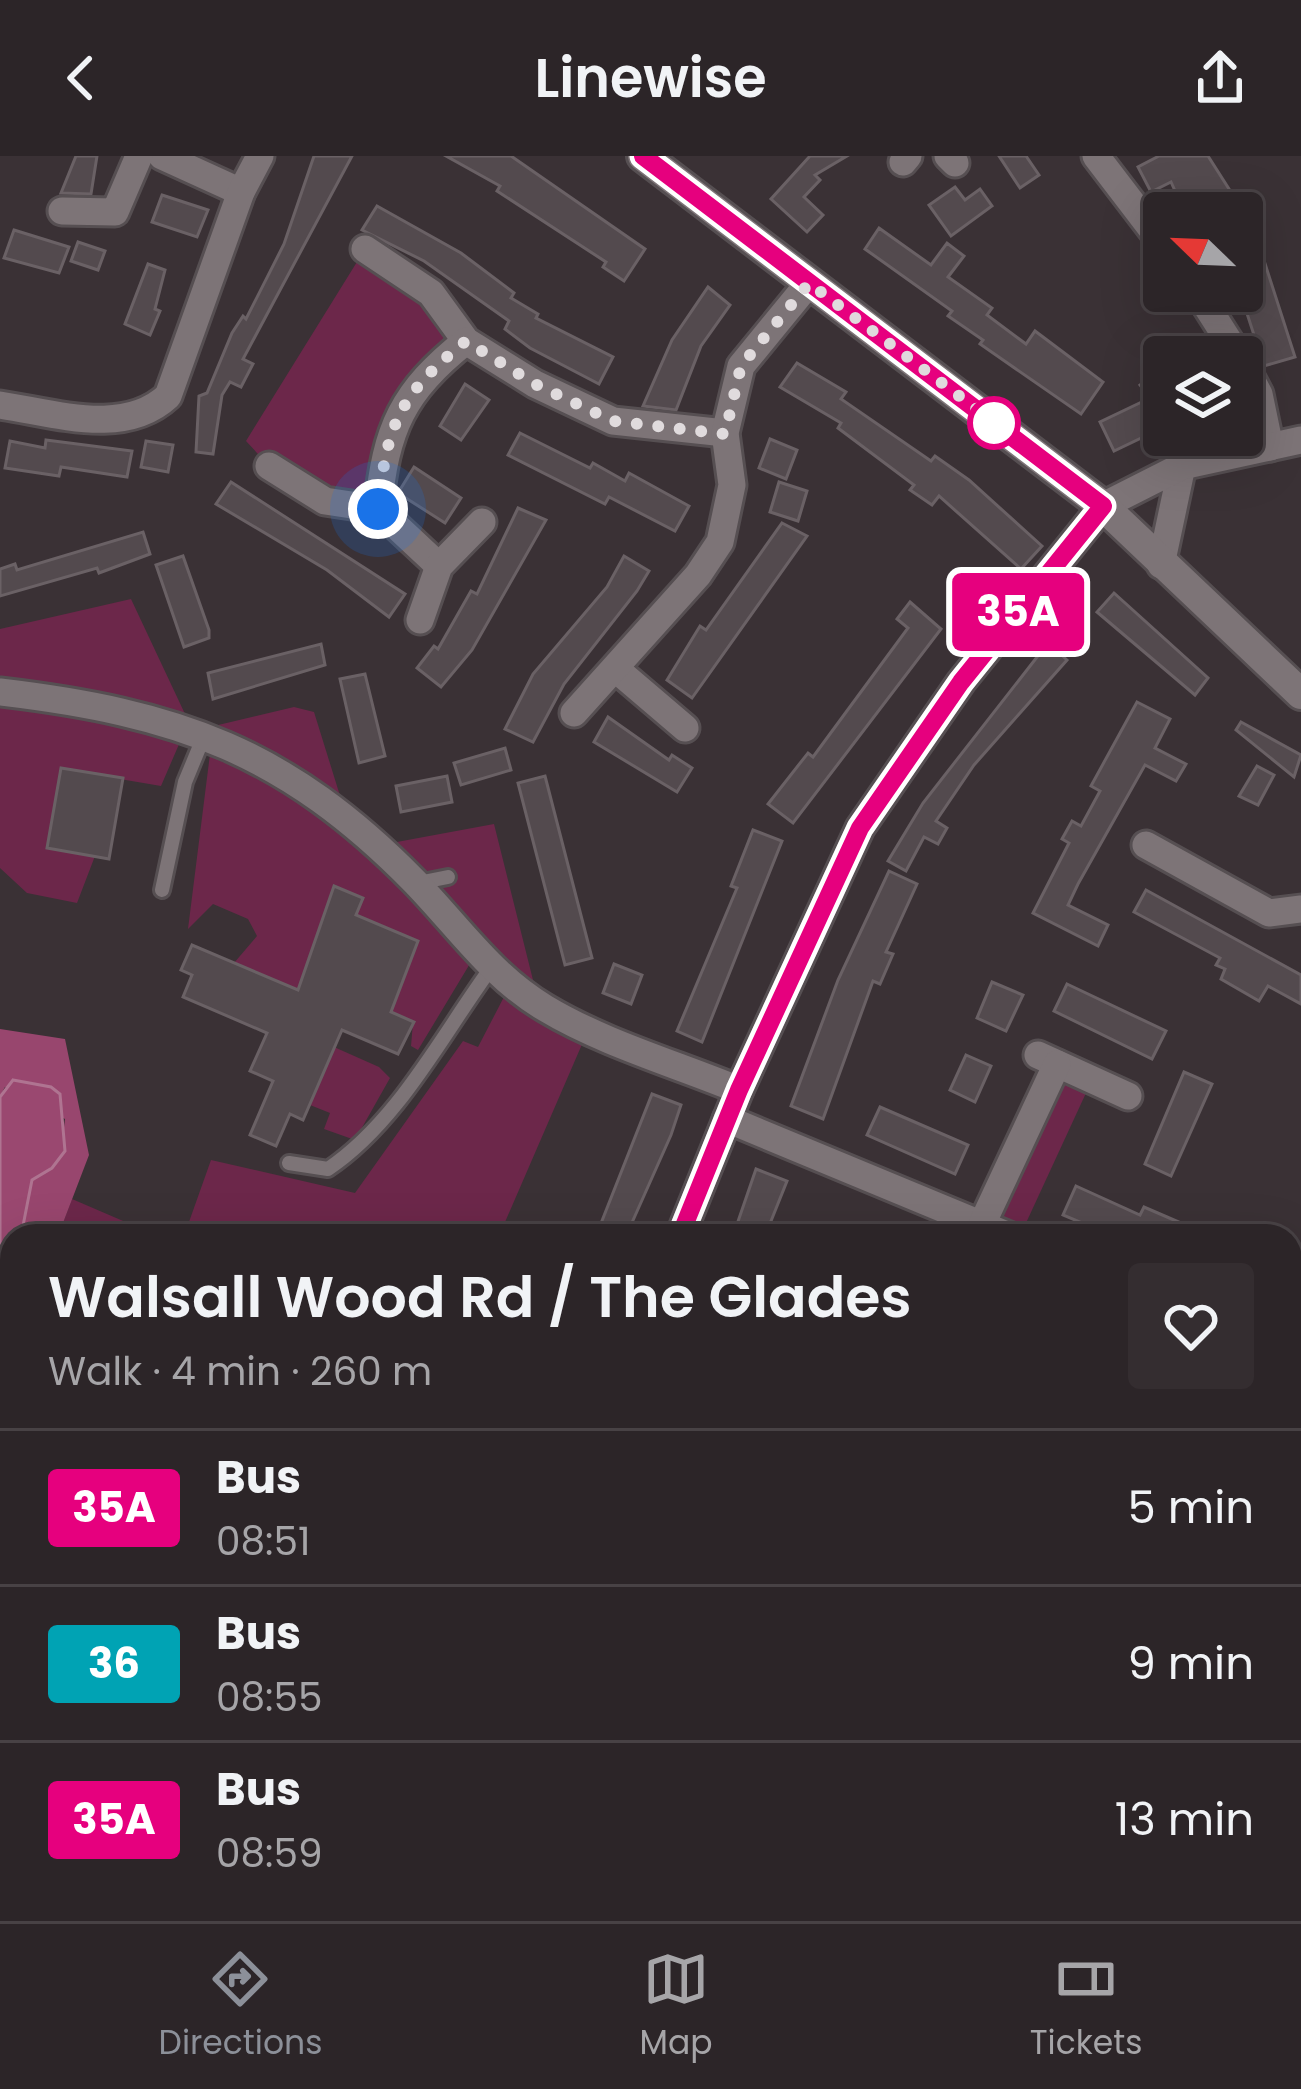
<!DOCTYPE html>
<meta charset="utf-8">
<style>
body{margin:0;font-family:Poppins,sans-serif;background:#342d30;color:#f1f3f6;height:100vh;display:flex;flex-direction:column;font-size:45px;white-space:nowrap}
*{box-sizing:border-box;margin:0}
p{font-size:39px;color:#a6a5a8}
.icon{flex:none;width:66px;height:66px;fill:none;stroke:currentColor;stroke-width:2;stroke-linecap:round;stroke-linejoin:round}
.map{position:relative;flex:1;overflow:hidden}
.drawer{position:absolute;left:0px;top:1068px;width:1302px;height:699px;display:flex;flex-direction:column;background:#2c2528;border-radius:36px 36px 0 0;box-shadow:0 12px 48px #0002,0 0 0 3px #484245}
.drawer>*{flex:none}
.badge{padding:0 24px;border-radius:9px;font-size:42px;line-height:78px}
.needle{width:78px;rotate:293deg}
.buttons{position:absolute;left:1143px;top:36px;display:grid;gap:24px}
.buttons a{display:grid;place-items:center;width:120px;height:120px;border-radius:12px;background:#2c2528;box-shadow:0 12px 48px #0002,0 0 0 3px #484245;font-size:60px}
.you{position:absolute;width:60px;height:60px;margin:-30px;border:9px solid #fff;border-radius:50%;background:#1a73e8;box-shadow:0 0 0 18px #1a73e833}
.map>.badge{position:absolute;translate:-50% -50%;box-shadow:0 0 0 6px #fff}
.round{display:grid;place-items:center;flex:none;width:126px;height:126px;border-radius:12px;background:#342d30}
.overview{display:flex;align-items:center;justify-content:space-between;height:204px;padding:0 48px}
h1{font-size:57px;font-weight:600;line-height:90px}
ul{padding:0;list-style:none}
li{display:flex;align-items:center;gap:36px;height:156px;padding:0 48px;border-top:3px solid #484245}
li div{flex:1}
li b{display:block;font-size:45px}
li em{font-style:normal}
li .badge{min-width:132px;font-weight:700;text-align:center}
header{display:flex;justify-content:space-between;align-items:center;height:156px;padding:0 48px;background:#2c2528;font-size:54px;font-weight:600}
.tabs{display:flex;justify-content:space-around;align-items:center;height:168px;border-top:3px solid #484245;background:#2c2528;font-size:33px;color:#a6a5a8}
.tabs a{display:grid;justify-items:center;gap:6px}
.tabs .selected{color:#8c9099}
.map>svg:first-child{display:block}
.green{fill:#6c274a}
.forest{fill:#98466e}
.water{fill:#9a4870;stroke:#af7491;stroke-width:3}
.building{fill:#534a4e;stroke:#6a6165;stroke-width:3}
.lines{fill:none;stroke-linecap:round;stroke-linejoin:round}
.lane-casing{stroke:#564f52;stroke-width:20}
.street-casing{stroke:#564f52;stroke-width:33}
.secondary-casing{stroke:#564f52;stroke-width:36}
.lane{stroke:#7d7477;stroke-width:14}
.street{stroke:#7d7477;stroke-width:27}
.secondary{stroke:#7d7477;stroke-width:30}
.line-casing{stroke:#fff;stroke-width:27}
.line{stroke:#e6007e;stroke-width:18}
.walk{stroke:#e0dbdd;stroke-width:12;stroke-dasharray:0 21.6}
.stop-dot{fill:#fff;stroke:#e6007e;stroke-width:6}
</style>
<header><svg class="icon" aria-label="back" viewBox="0 0 24 24"><path d="M15 5l-7 7 7 7"/></svg>Linewise<svg class="icon" aria-label="share" viewBox="0 0 24 24"><path d="M12 15V3M7 8l5-5 5 5M5 13v7h14v-7"/></svg></header>
<div class="map">
<svg width="1301" height="1765" viewBox="0 0 1301 1765">
<rect width="100%" height="100%" fill="#3a3135"/>
<g class="green">
<polygon points="365,93 466,185 422,220 378,353 269,310 246,285"/>
<polygon points="131,443 193,575 294,551 314,556 346,659 193,575 0,536 0,473"/>
<polygon points="0,547 183,579 161,630 61,613 47,692 95,700 77,747 27,737 0,712"/>
<polygon points="211,590 340,665 471,806 418,894 411,890 413,866 391,856 417,785 356,759 362,742 334,730 298,834 234,807 257,780 248,763 213,748 188,773"/>
<polygon points="494,668 536,836 386,688"/>
<polygon points="506,837 583,886 499,1080 184,1080 211,1004 355,1037 463,885 478,891"/>
<polygon points="334,891 379,911 390,922 355,984 324,973 330,957 310,949"/>
<polygon points="1057,908 1092,924 1020,1080 976,1080"/>
<polygon points="72,1043 158,1080 58,1080"/>
<polygon points="0,1143 12,1145 12,1455 0,1453"/>
<polygon points="1290,1174 1301,1176 1301,1293 1290,1298"/>
</g>
<path class="forest" d="M0 873 65 883 89 999 58 1080H21L32 1024C67 1003 60 999 65 963L5 931 0 940Z"/>
<polygon class="water" points="13,924 51,931 60,938 65,995 52,1012 32,1024 21,1080 12,1080 12,1112 0,1119 0,941"/>
<g class="building">
<polygon points="76,0 97,0 91,38 61,37"/>
<polygon points="314,0 352,0 243,203 253,208 241,231 230,226 222,239 213,298 196,296 199,240 207,237 232,177 243,160 246,163 284,88"/>
<polygon points="446,0 511,0 645,93 624,125 603,111 606,106 497,35 500,30"/>
<polygon points="810,0 847,0 815,19 820,24 804,41 823,59 807,76 771,43"/>
<polygon points="999,0 1026,0 1039,19 1020,32"/>
<polygon points="1159,0 1208,0 1229,33 1223,41 1231,57 1185,57 1171,26 1151,36 1138,11"/>
<polygon points="955,31 965,44 980,33 992,50 951,80 929,49"/>
<polygon points="162,39 208,54 197,81 152,66"/>
<polygon points="377,50 461,97 514,137 511,142 538,158 536,162 613,201 599,228 530,192 505,173 509,165 424,105 362,74"/>
<polygon points="879,72 931,109 947,87 964,100 948,121 992,152 987,159 1026,188 1035,175 1103,226 1081,258 980,188 983,184 948,160 952,155 865,93"/>
<polygon points="14,74 69,91 59,117 4,102"/>
<polygon points="78,86 105,95 98,114 71,105"/>
<polygon points="1260,92 1295,201 1264,210 1242,142 1242,100"/>
<polygon points="148,108 165,114 155,153 160,155 150,179 125,168"/>
<polygon points="708,131 730,149 701,190 676,254 643,250 672,184"/>
<polygon points="797,207 846,236 841,243 931,305 935,300 969,324 1042,390 1021,413 939,340 932,349 910,334 914,329 838,272 841,267 780,231"/>
<polygon points="1164,210 1164,271 1114,295 1100,266 1150,242 1140,229"/>
<polygon points="465,228 489,244 461,284 440,270"/>
<polygon points="520,277 590,312 593,307 625,325 629,317 689,350 675,375 609,341 605,348 508,299"/>
<polygon points="770,283 797,294 786,323 759,312"/>
<polygon points="46,284 132,295 127,321 61,311 59,320 5,312 10,285 45,292"/>
<polygon points="146,285 173,289 168,316 141,311"/>
<polygon points="414,311 461,342 445,367 398,337"/>
<polygon points="231,326 405,438 389,461 327,414 216,348"/>
<polygon points="779,326 807,335 798,365 770,356"/>
<polygon points="518,352 546,364 472,494 441,531 417,512 434,490 438,493 471,435 477,438"/>
<polygon points="782,367 807,380 692,542 667,524 700,470 706,474"/>
<polygon points="143,376 150,398 99,417 97,412 0,440 0,413 15,408 17,414"/>
<polygon points="183,400 209,474 209,482 184,491 156,409"/>
<polygon points="624,400 649,415 637,435 564,528 533,586 505,573 533,518 607,431"/>
<polygon points="1114,437 1208,522 1195,539 1097,456"/>
<polygon points="910,446 941,473 793,667 768,648 808,597 813,601 908,472 897,463"/>
<polygon points="1048,487 1067,504 974,609 936,665 947,672 938,688 924,681 906,715 888,705 923,647"/>
<polygon points="321,488 325,509 213,543 208,517"/>
<polygon points="365,518 385,600 359,607 340,523"/>
<polygon points="1137,546 1170,563 1155,592 1186,608 1176,625 1145,609 1078,728 1068,749 1108,769 1098,790 1033,757 1069,687 1062,683 1072,665 1081,670 1100,635 1091,630"/>
<polygon points="608,561 669,604 672,599 692,612 677,636 594,586"/>
<polygon points="1241,566 1301,599 1294,621 1236,574"/>
<polygon points="505,592 511,614 461,629 454,607"/>
<polygon points="1257,610 1274,619 1258,649 1239,640"/>
<polygon points="61,612 123,622 109,703 47,692"/>
<polygon points="447,620 452,646 401,656 396,630"/>
<polygon points="545,620 592,802 565,809 518,627"/>
<polygon points="753,674 782,685 702,886 677,875 737,732 731,730"/>
<polygon points="889,715 917,728 886,796 893,798 880,828 873,825 823,963 791,950 838,824"/>
<polygon points="334,730 363,742 356,759 418,785 391,856 414,866 398,898 342,874 303,964 290,958 276,990 250,979 273,925 250,915 267,877 183,841 192,819 181,814 192,789 298,834"/>
<polygon points="1146,734 1301,819 1301,848 1268,830 1259,845 1221,823 1225,813 1216,809 1220,802 1134,756"/>
<polygon points="614,808 642,819 631,848 603,837"/>
<polygon points="992,826 1023,839 1006,875 977,862"/>
<polygon points="1067,828 1166,875 1152,903 1054,855"/>
<polygon points="966,899 991,910 975,946 950,934"/>
<polygon points="1184,916 1212,928 1171,1020 1145,1008"/>
<polygon points="652,938 681,949 671,979 626,1080 596,1080"/>
<polygon points="880,951 968,989 955,1018 867,979"/>
<polygon points="756,1013 787,1025 765,1080 733,1080"/>
<polygon points="1076,1030 1140,1059 1144,1051 1211,1080 1131,1080 1100,1067 1096,1073 1063,1059"/>
</g>
<g class="lines">
<g class="lane-casing">
<g id="lane">
<polyline points="418,727 448,721"/>
<polyline points="162,734 185,626 204,580"/>
<path d="M289 1007 328 1013C398 966 442 879 491 812"/>
<polyline points="0,1569 12,1571"/>
<polyline points="147,1765 148,1755"/>
</g>
</g>
<g class="street-casing">
<g id="street">
<polyline points="162,0 241,36"/>
<polyline points="948,0 955,7"/>
<polyline points="1096,0 1164,89"/>
<polyline points="903,6 908,0"/>
<polyline points="62,55 115,56 139,0"/>
<polyline points="365,93 431,137 466,185 535,228 613,265 725,277"/>
<polyline points="1197,135 1239,201"/>
<polyline points="1242,206 1259,238 1270,291"/>
<path d="M0 249C55 257 124 281 168 240L241 36 260 0"/>
<polyline points="269,310 325,345 378,353"/>
<polyline points="1161,409 1182,310"/>
<path d="M439 410 378 353C386 272 402 236 466 185"/>
<polyline points="420,464 439,410 482,366"/>
<polyline points="617,514 685,572"/>
<path d="M0 536C178 557 286 595 414 725 457 769 491 820 545 852 603 887 676 908 739 934"/>
<polyline points="574,557 698,419 720,386 732,329 725,277 741,210 809,127"/>
<polyline points="1146,689 1269,757 1301,753"/>
<polyline points="1038,899 1128,940"/>
<polyline points="727,963 1009,1080"/>
<polyline points="982,1068 1057,908"/>
<polyline points="680,1080 739,934 860,672 961,526 1103,350 1182,310 1301,284"/>
<polyline points="1290,1174 1301,1176"/>
<polyline points="1290,1298 1301,1295"/>
<polyline points="1290,1510 1301,1510"/>
<polyline points="1290,1583 1301,1583"/>
<polyline points="611,1755 617,1765"/>
<polyline points="342,1765 344,1755"/>
</g>
</g>
<g class="secondary-casing">
<g id="secondary">
<polyline points="643,0 1103,350 1301,538"/>
<polyline points="0,1490 12,1492"/>
<polyline points="1290,1546 1301,1546"/>
</g>
</g>
<use href="#lane" class="lane"/>
<use href="#street" class="street"/>
<use href="#secondary" class="secondary"/>
</g>
<g class="lines">
<g class="line-casing">
<polyline id="line" points="643,0 1103,350 961,526 860,672 739,934 680,1080"/>
</g>
<use href="#line" class="line"/>
<path class="walk" d="M378 353C387 268 399 239 466 185L535 228 613 265 725 278 741 210 809 127 1003 273 994 267"/>
</g>
<circle class="stop-dot" cx="994" cy="267" r="24"/>
</svg>
<div class="buttons">
<a><svg class="needle" viewBox="-14 -14 28 28"><path d="M0-13l5 13h-10z" fill="#e53935"/><path d="M0 13l5-13h-10z" fill="#a6a5a8"/></svg></a>
<a><svg class="icon" aria-label="layers" viewBox="0 0 24 24"><path d="M12 4l9 5-9 5-9-5zM3 14l9 5 9-5"/></svg></a>
</div>
<div class="you" style="left:378px;top:353px"></div>
<b class="badge" style="left:1018px;top:456px;background:#e6007e;color:#fff">35A</b>
<section class="drawer">
<div class="overview"><div><h1>Walsall Wood Rd / The Glades</h1><p>Walk · 4 min · 260 m</p></div><a class="round"><svg class="icon" aria-label="heart" viewBox="0 0 24 24"><path d="M12 20l-8-8c-3-5 5-10 8-4 3-6 11-1 8 4z"/></svg></a></div>
<ul>
<li><span class="badge" style="background:#e6007e;color:#fff">35A</span><div><b>Bus</b><p>08:51</p></div><em>5 min</em></li>
<li><span class="badge" style="background:#00a3b4;color:#fff">36</span><div><b>Bus</b><p>08:55</p></div><em>9 min</em></li>
<li><span class="badge" style="background:#e6007e;color:#fff">35A</span><div><b>Bus</b><p>08:59</p></div><em>13 min</em></li>
</ul>
</section>
</div>
<nav class="tabs">
<a class="selected"><svg class="icon" aria-label="directions" viewBox="0 0 24 24"><path d="M12 3l9 9-9 9-9-9zM9 14v-3h6M13 9l2 2-2 2"/></svg>Directions</a>
<a><svg class="icon" aria-label="map" viewBox="0 0 24 24"><path d="M3 6l6-2 6 2 6-2v14l-6 2-6-2-6 2zM9 4v14M15 6v14"/></svg>Map</a>
<a><svg class="icon" aria-label="tickets" viewBox="0 0 24 24"><path d="M3 7h18v10H3zM15 7v10"/></svg>Tickets</a>
</nav>
